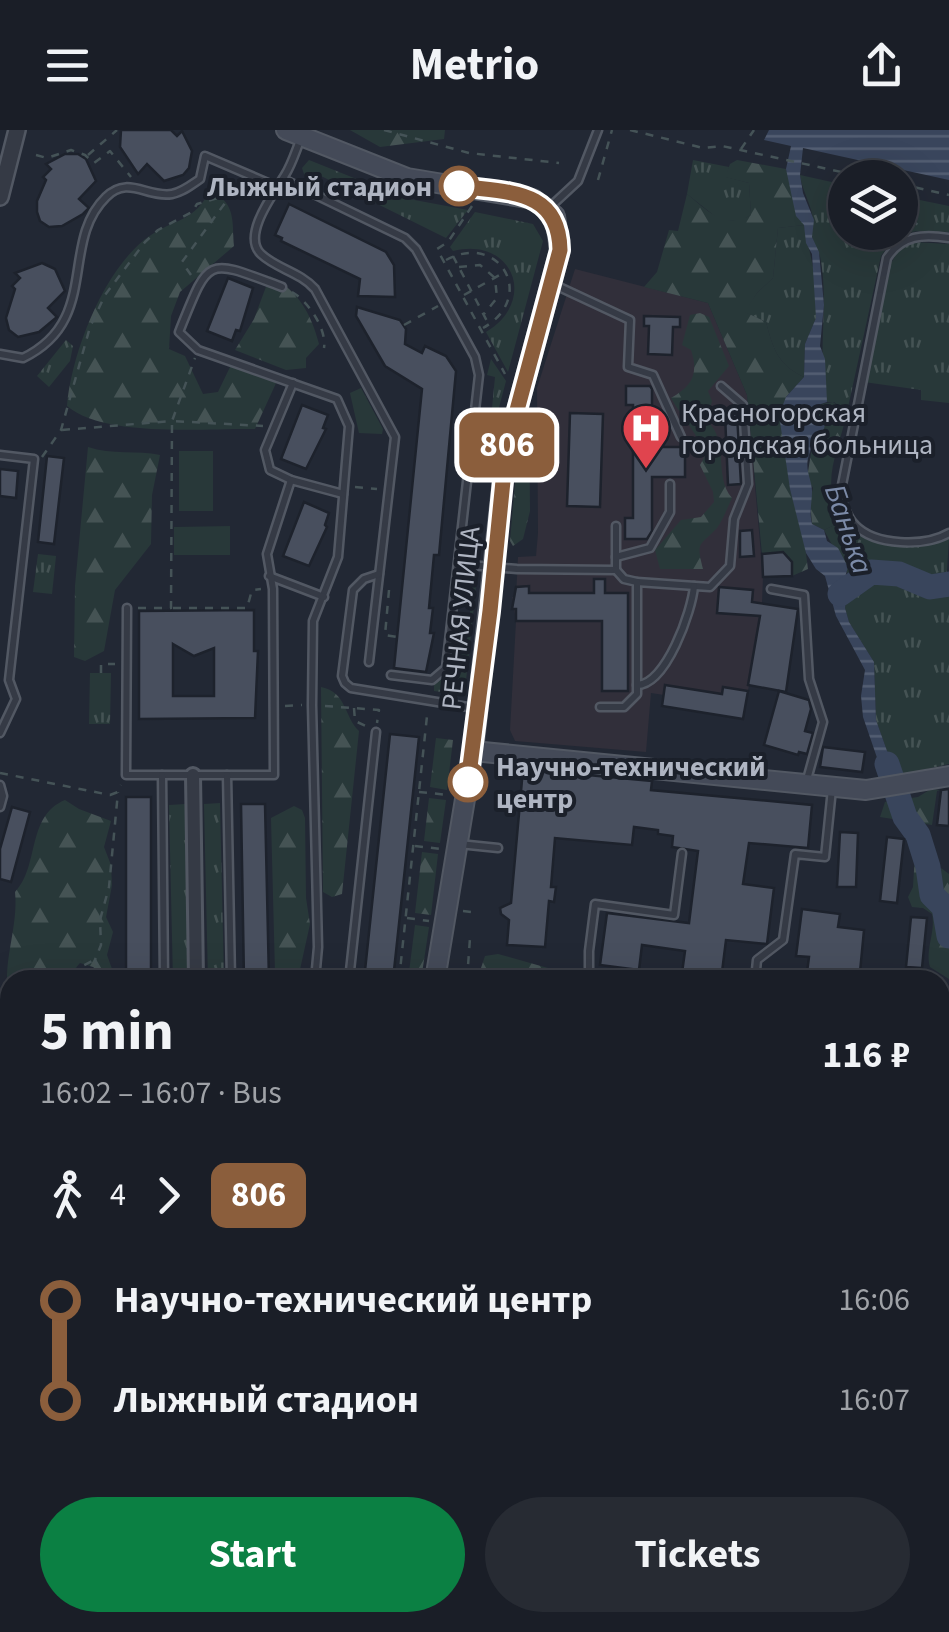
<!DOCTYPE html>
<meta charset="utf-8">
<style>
body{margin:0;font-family:"Source Sans 3",sans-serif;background:#272b33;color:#f1f3f6;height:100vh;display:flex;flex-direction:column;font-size:38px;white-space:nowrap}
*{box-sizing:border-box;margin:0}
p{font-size:32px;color:#9fa2a7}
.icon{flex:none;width:55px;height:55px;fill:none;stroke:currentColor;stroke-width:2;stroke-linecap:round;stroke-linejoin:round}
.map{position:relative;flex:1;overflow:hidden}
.side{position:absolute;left:0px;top:840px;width:950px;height:662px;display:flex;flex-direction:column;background:#1a1e27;border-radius:30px 30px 0 0;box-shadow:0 10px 40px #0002,0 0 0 2px #383c44}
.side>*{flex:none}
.badge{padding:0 20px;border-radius:15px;font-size:35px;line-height:65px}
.buttons{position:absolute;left:828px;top:30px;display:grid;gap:20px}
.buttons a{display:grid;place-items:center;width:90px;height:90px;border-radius:50%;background:#1a1e27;box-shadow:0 10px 40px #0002,0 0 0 2px #383c44;font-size:50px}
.map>.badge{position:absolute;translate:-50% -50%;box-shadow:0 0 0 5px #fff}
.legs{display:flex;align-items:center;gap:15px;height:110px;padding:0 40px;font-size:32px}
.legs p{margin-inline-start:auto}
.overview{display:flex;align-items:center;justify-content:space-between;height:170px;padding:0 40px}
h1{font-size:55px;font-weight:700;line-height:75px}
.action{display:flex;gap:20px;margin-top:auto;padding:20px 40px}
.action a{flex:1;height:115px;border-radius:60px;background:#0b8043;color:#fff;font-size:40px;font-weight:700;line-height:115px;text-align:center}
.action a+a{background:#272b33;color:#f1f3f6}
ul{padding:0 40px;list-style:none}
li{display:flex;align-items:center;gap:35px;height:100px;font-size:38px}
li i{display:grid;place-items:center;width:15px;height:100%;margin:0 12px;background:currentColor}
li i::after{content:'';width:25px;height:25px;margin:-12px;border:8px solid;border-radius:50%;background:#1a1e27}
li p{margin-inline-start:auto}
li:first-child i{background:linear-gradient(#0000 50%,currentColor 0)}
li:last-child i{background:linear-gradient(currentColor 50%,#0000 0)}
header{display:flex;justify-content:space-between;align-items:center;height:130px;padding:0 40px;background:#1a1e27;font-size:45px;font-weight:700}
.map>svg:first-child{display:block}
.medical{fill:#312f3a}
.grass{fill:url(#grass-tufts)}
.forest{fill:url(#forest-firs)}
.pitch{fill:#283839}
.water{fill:url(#water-rules)}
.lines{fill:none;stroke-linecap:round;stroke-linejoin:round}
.river{stroke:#39455c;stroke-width:25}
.building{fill:#484f5e;stroke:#1d222c;stroke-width:2.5;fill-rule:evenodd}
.service-casing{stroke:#525863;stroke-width:11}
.minor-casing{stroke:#525863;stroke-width:18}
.tertiary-casing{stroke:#525863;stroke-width:20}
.secondary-casing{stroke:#525863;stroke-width:22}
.path{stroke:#455357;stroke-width:2.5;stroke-dasharray:8 8;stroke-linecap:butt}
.service{stroke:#353a45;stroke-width:6}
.minor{stroke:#353a45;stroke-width:12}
.tertiary{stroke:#353a45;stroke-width:15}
.secondary{stroke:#444a58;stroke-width:18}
.line-1-casing{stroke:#fff;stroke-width:22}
.line-1{stroke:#8b5e3c;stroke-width:15}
.stop-1-dot{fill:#fff;stroke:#8b5e3c;stroke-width:5}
.labels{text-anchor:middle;stroke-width:8;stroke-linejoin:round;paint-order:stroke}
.stop-label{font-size:28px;font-weight:bold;fill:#afb5c2;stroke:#1b202a;text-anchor:end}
.poi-label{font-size:28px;fill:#afb5c2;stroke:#1b202a;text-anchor:start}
.street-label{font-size:28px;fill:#afb5c2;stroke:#1b202a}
.water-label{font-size:30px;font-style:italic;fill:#7b8aa7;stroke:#1b202a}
</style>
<header><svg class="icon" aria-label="menu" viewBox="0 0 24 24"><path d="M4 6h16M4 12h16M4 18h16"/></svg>Metrio<svg class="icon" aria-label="share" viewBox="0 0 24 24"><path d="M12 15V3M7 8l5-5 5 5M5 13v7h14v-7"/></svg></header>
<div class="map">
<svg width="949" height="1502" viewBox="0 0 949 1502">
<defs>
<pattern id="grass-tufts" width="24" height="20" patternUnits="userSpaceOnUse" patternTransform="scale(2.5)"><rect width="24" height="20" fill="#283839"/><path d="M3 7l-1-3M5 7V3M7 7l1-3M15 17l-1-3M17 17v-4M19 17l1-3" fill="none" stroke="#455354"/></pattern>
<pattern id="forest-firs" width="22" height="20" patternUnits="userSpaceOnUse" patternTransform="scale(2.5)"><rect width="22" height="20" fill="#283839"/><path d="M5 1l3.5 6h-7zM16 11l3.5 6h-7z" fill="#455354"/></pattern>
<pattern id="water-rules" width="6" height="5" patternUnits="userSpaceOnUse" patternTransform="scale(2.5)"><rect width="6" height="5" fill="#39455c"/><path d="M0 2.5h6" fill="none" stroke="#535e72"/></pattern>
</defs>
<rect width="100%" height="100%" fill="#222834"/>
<polygon class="medical" points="575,139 708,173 747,265 763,447 762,473 748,561 724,557 722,564 666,555 664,565 651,563 646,622 515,611 510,600 516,491 512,467 516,467 518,427 536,426 538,403 537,258"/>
<g class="grass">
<polygon points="309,30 404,68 468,80 446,108 315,43 311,50 305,47 302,38"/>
<polygon points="693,30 729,37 726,47 749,53 751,85 742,90 721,91 687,64"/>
<path d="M800 45 845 55V102H900V66L949 76V102C916 101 903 95 881 126L847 282 834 272H827C816 224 830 175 820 126 818 119 813 113 812 105 811 100 814 95 813 90 812 75 802 61 800 45Z"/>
<path d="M475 82 533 94 543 111 508 242 486 202C539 170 512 106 453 121L450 117Z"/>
<path d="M804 95 816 151V188L805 214 804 247C778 235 773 219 766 192L744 182 757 163 773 148 778 98Z"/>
<polygon points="913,112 949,114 949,273 921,270 921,260 864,252 888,138 900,118"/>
<polygon points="66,210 73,216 70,231 49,257 37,246"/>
<polygon points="491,229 506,251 487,323 477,322 479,299 490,299 495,247 487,245"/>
<polygon points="361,258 383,299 382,304 359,303 350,263"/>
<path d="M843 391C873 416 913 424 949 408L946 455C922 457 897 444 871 442L852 458 893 450 924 460 949 458V634L896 646 876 590 874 532 849 492 845 478 849 460 843 451 848 444 824 400Z"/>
<polygon points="38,424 56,426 52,464 33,462"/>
<path d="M463 448 471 449 476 457 465 560 458 564 434 561V553C450 548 453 537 455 522L466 519 472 464 463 459Z"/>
<polygon points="90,543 111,543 110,594 89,594"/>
<polygon points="220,673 224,850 208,850 204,674"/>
<polygon points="185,674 189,850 173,850 169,675"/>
</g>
<g class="forest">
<polygon points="350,0 445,0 444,9 380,17"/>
<path d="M737 30 786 39 804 95 778 98 773 148 757 163 745 182 766 192C773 219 778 235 804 247L786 267 790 359 804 409 808 439 792 446V432L784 422 762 424 747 265 708 173 644 157 657 142 669 100 678 101 687 64C707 80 724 100 751 85L749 53 725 47 730 34Z"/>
<path d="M217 65C236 76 232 96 234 116L180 162 171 186 169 219 185 226 203 264 218 262 231 235 277 251 255 299C205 298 104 308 67 276 71 224 105 135 151 105 175 89 191 92 207 66Z"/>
<path d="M270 146C299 161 311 184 319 214L306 228V238L286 240 235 220 254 189Z"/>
<path d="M700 183 709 187 729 236 708 261 712 271 707 291C730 311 713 346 732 368 727 378 723 390 717 398 699 417 696 411 703 439H660L655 420 681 390 701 387 714 372 713 362 700 335 705 326C702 310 680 284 671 268 692 256 699 244 691 220L682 215 690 185Z"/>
<path d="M833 272 847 282C839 321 818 354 843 391L824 400 812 394 810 371 813 358 807 348 818 280 821 274Z"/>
<polygon points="526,274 529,284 530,381 523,409 513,416 510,411 520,295"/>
<path d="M88 317C111 325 137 320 160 325L152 365 151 414 115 460 104 521 85 531 74 527 75 456Z"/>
<path d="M321 557C347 562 344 587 359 601L342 764 332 767 323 762Z"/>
<polygon points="436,608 453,610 447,660 430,657"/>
<polygon points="931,659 940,660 937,661 932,695 880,687 885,672 918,667"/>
<polygon points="429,668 446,670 440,713 424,711"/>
<path d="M65 670 79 679 111 691 104 717 111 735 112 755 106 787 113 802 107 825 112 839 107 848 93 837 80 833 65 850H10V869C0 837 19 798 15 762 40 736 26 686 65 670Z"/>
<polygon points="294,676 302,680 305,688 306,768 310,794 299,844 286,847 275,842 271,688"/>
<polygon points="422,722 438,724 431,785 415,783"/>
<path d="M915 724 926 727 949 744V849L930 837C925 819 936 802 932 784L923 778 912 777 908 767 913 757Z"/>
<polygon points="415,795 429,797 421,850 408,850"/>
<polygon points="498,824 555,840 555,850 477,850 485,826"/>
<polygon points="940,876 949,876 949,1182 940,1170"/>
<rect x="0" y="1230" width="10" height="89"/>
<polygon points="497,1493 666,1493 671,1502 525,1502"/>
</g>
<g class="pitch">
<rect x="179" y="321" width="34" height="60"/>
<polygon points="230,396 230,425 174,425 174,397"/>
</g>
<path class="water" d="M769 0H949V50L803 18 800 45 803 63 814 90 812 107 819 122 824 175 820 216 825 229 827 272 821 274 817 285 825 295C822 308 814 310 810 322 803 339 812 349 812 361 812 373 809 382 812 394L824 400 827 411 838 418 848 437 844 451 848 457 845 478 849 492 874 532 876 590 896 646 884 648 863 587 861 566 865 540 836 486 825 446 816 439 806 423 790 359 779 285 786 267 804 247 805 214 816 188 812 124 806 113 804 95 796 86 786 39 791 16 764 10Z"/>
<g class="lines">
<g class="river">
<polyline points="840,464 871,442 899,444 930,457 949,454"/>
<polyline points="887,634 905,687 918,705 928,737 932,765 944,777 949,806"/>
<polyline points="940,943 949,883"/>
<polyline points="921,1492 929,1502"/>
</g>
</g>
<g class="building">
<polygon points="121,0 171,0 177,6 182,1 192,21 189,38 183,45 164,51 147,34 138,44 120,17"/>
<polygon points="65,24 78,24 86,29 96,51 79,69 89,78 83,84 62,96 49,97 40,91 37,82 37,71 46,50 43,47 51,39 46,34"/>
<polygon points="289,74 386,122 394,135 395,167 358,166 360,149 281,111 282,108 275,105"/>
<polygon points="42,133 55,139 65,161 48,178 57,187 39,202 18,207 9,200 6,188 15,159 12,156 20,148 15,143"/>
<polygon points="228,148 253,158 240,201 236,200 232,211 207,201"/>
<polygon points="357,177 400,190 406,199 405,214 422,223 425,216 446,226 456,241 439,425 434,425 429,478 433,478 430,503 434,503 426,542 394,538 422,259 385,236 356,186"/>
<polygon points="644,186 680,187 680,197 673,197 672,225 648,224 649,196 644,196"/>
<polygon points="626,256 650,256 652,259 652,317 685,317 685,347 652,347 652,401 647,409 625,409 625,388 633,388 633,275 626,275"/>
<polygon points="302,275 328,285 323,298 326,299 306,339 281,329"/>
<polygon points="570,283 603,284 600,377 567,376"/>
<polygon points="725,284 737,284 741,354 728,355"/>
<polygon points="47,326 64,328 54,414 38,412"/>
<polygon points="0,339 18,341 16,368 0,366"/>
<polygon points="304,372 329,383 325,395 327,397 309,436 283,426"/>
<polygon points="752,400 754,426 740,427 740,401"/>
<polygon points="783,422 792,432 792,446 763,447 762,424"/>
<polygon points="594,449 605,449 605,463 628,463 628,561 602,561 602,491 516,491 516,479 512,479 516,457 529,456 529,463 594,463"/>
<polygon points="719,457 753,460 752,472 798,479 786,562 748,555 760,486 717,483"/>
<path d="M254 480V521H258L255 588 139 589V481ZM173 514 194 526 214 518V566H173Z"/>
<polygon points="665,555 722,564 723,557 748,561 743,589 662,576"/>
<polygon points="779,561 809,570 811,579 805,601 813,603 807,624 799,622 798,625 764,615"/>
<polygon points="390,604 419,607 405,738 393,850 364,850"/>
<polygon points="823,617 865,622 862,642 820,637"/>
<polygon points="523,639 652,651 651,660 812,675 808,718 749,713 743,754 774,758 767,814 726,810 721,850 681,850 685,821 642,815 639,840 600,835 607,783 689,793 698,721 672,717 673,706 658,704 658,700 634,697 632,715 555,708 551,757 556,757 554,772 549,771 545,817 507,815 509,790 501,784 500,778 511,773"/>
<polygon points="949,659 949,696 937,695 941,660"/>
<rect x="126" y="667" width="25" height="183"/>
<polygon points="241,674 265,674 269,850 244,850"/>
<polygon points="12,677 30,682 11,752 0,749 0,719"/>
<polygon points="840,702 858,703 856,757 837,757"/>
<polygon points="887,707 904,709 897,773 880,771"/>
<polygon points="802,779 840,784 838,797 864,800 860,842 837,840 836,850 806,850 809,827 796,826"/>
<polygon points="911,787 927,788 922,838 906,837"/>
</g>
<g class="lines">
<g class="service-casing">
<g id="service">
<path d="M301 8C296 20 292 34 285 45 275 62 241 105 261 124 277 139 300 142 315 159L395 307 369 532"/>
<polyline points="283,49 405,108 416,119 475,227 479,245 446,538 432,550 391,545"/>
<polyline points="549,78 578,51 598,0"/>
<path d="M949 108C923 104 902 105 887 128L840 365C843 375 847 387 855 395 875 416 925 417 949 403"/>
<polyline points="555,155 630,190 628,237 653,245 681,307"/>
<path d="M282 157C205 128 210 125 179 202L198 220 337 269 349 296 338 427 313 491 312 575 318 817 315 850"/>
<path d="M0 224 23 228C101 190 59 113 106 67 128 45 147 68 172 64 183 62 191 55 200 49L205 26 275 56"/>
<polyline points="0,325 34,329 9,550 16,569 0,603"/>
<polyline points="291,350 270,340 265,320 293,253"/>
<polyline points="616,427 650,418 670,382 670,354"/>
<polyline points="458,434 517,439 616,440 616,396"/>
<polyline points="379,444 364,449 353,460 342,546 345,553 351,558 474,578"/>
<polyline points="269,446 324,467"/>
<polyline points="637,452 710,457 730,436 734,389 748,354 743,275 721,256"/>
<polyline points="771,459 804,465 809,549 823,592 806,653"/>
<polyline points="127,478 126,645 274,645 273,459 267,424 291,350 343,364"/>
<path d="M637 555C666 555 692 481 694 456"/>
<polyline points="600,577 624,577 637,564 637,452 624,449 616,440"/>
<polyline points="162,645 164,850"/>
<polyline points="227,645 231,850"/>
<polyline points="0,655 3,666 0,677"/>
<polyline points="459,714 498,718"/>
<polyline points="349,850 376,602"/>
<polyline points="589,850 589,821 595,774 674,785 682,723"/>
<polyline points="755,850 757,830 783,810 795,724 825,727 832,659"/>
<polyline points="0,1048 10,1048"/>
<polyline points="0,1105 10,1105"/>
<polyline points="0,1219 10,1219"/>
<polyline points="940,1419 949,1420"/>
<polyline points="0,1421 10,1421"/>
<polyline points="356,1492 383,1502"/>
<polyline points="646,1492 656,1502"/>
<polyline points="689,1492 695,1502"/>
<polyline points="294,1502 299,1492"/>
</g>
</g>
<g class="minor-casing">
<polyline id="minor" points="193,645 196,850"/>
</g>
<g class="tertiary-casing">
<g id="tertiary">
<polyline points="0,67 17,0"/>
<polyline points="0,1328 10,1328"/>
</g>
</g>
<g class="secondary-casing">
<g id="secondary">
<polyline points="286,0 407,48 533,69 555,86 560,120 506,321 473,621 435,850"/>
<polyline points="473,621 866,660 949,646"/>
<polyline points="253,1502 258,1492"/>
</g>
</g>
<g class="path">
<polyline points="384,0 469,23 559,33"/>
<polyline points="630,0 703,18 722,16 869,48"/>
<polyline points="741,19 754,0"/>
<polyline points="36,25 47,28 71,20 85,25 94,33 110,21 131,47"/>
<polyline points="88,25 117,0"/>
<polyline points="598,50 612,0"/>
<polyline points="900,54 949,65"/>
<polyline points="472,76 448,112 437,119 505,244"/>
<polyline points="900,78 921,98"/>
<polyline points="453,126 488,193"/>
<path d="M446 130C499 101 538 167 483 198"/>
<polyline points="459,137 480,135 495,148 497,168 484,184"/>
<polyline points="191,145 182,132 241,51"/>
<path d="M292 162C308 171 327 199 324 218"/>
<polyline points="464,165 505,142"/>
<polyline points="404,195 438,176"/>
<polyline points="62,300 172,291 195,228"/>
<polyline points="42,327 61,300 90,197 105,165 145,112 158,100 192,82 197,74 235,63"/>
<polyline points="355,357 377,359"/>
<polyline points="389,460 385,505 397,507"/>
<polyline points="138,478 171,478 172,291 263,296"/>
<polyline points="173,478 247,478 252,460 261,459"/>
<polyline points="101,543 101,534 115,534"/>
<polyline points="285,576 302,575"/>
<polyline points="325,576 379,580 377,593"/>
<polyline points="354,578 355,591 368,597"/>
<polyline points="0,643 110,665 118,662 121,655"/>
<polyline points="419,662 449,665"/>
<polyline points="415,716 442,719"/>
<polyline points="463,781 472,782"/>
<polyline points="407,788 429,791"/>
<polyline points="56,850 94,830"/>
<polyline points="104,850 95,830 101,815 100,790 109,757 118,662"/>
<polyline points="399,850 427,586"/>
<polyline points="467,850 470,808"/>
<polyline points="0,862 10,862"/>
<polyline points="0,990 10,983"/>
<polyline points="0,1234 10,1234"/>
<polyline points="0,1263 10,1263"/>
<polyline points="0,1461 10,1470"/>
<polyline points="186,1492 186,1502"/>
<polyline points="207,1492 217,1502"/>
<polyline points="0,1498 38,1498"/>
<polyline points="39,1502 39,1498 115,1499"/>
<polyline points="227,1502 232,1492"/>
<polyline points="274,1502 279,1492"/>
</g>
<use href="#service" class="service"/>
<use href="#minor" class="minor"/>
<use href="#tertiary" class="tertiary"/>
<use href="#secondary" class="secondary"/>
</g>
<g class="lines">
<g class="line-1-casing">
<path id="line-1" d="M459 56C507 63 559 58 560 120L506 321 490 481 468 652"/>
</g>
<use href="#line-1" class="line-1"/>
</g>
<defs>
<g id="hospital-pin" transform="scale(2.5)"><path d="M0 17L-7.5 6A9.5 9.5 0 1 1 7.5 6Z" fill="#e0444e" stroke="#1b202a"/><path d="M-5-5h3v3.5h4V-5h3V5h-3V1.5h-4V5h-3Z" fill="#fff"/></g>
</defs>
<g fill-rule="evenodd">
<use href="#hospital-pin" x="646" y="298"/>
</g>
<g class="stop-1-dot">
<circle cx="459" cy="56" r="18"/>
<circle cx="468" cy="652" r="18"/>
</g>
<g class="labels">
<g class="stop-label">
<text x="432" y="66">Лыжный стадион</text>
<text x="496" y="646" text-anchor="start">Научно-технический<tspan x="496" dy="32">центр</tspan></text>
</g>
<g class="poi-label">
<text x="681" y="292">Красногорская<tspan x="681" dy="32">городская больница</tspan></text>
</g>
<g class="street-label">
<text transform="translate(460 488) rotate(-84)" y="10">РЕЧНАЯ УЛИЦА</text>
</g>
<g class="water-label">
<text transform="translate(849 399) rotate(71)" y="10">Банька</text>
</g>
</g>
</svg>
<div class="buttons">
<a><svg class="icon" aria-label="layers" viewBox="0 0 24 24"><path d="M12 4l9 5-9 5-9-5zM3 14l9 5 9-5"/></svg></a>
</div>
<b class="badge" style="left:507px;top:315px;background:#8b5e3c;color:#fff">806</b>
<section class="side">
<div class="overview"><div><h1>5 min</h1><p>16:02 – 16:07 · Bus</p></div><b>116 ₽</b></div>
<div class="legs"><svg class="icon" aria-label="walk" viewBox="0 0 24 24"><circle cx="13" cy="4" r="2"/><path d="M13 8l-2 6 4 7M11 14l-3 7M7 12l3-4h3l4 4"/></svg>4<svg class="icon" aria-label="forward" viewBox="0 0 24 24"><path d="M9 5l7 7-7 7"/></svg><b class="badge" style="background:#8b5e3c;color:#fff">806</b></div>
<ul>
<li><i style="color:#8b5e3c"></i><b>Научно-технический центр</b><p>16:06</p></li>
<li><i style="color:#8b5e3c"></i><b>Лыжный стадион</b><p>16:07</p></li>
</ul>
<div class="action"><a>Start</a><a>Tickets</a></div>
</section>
</div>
